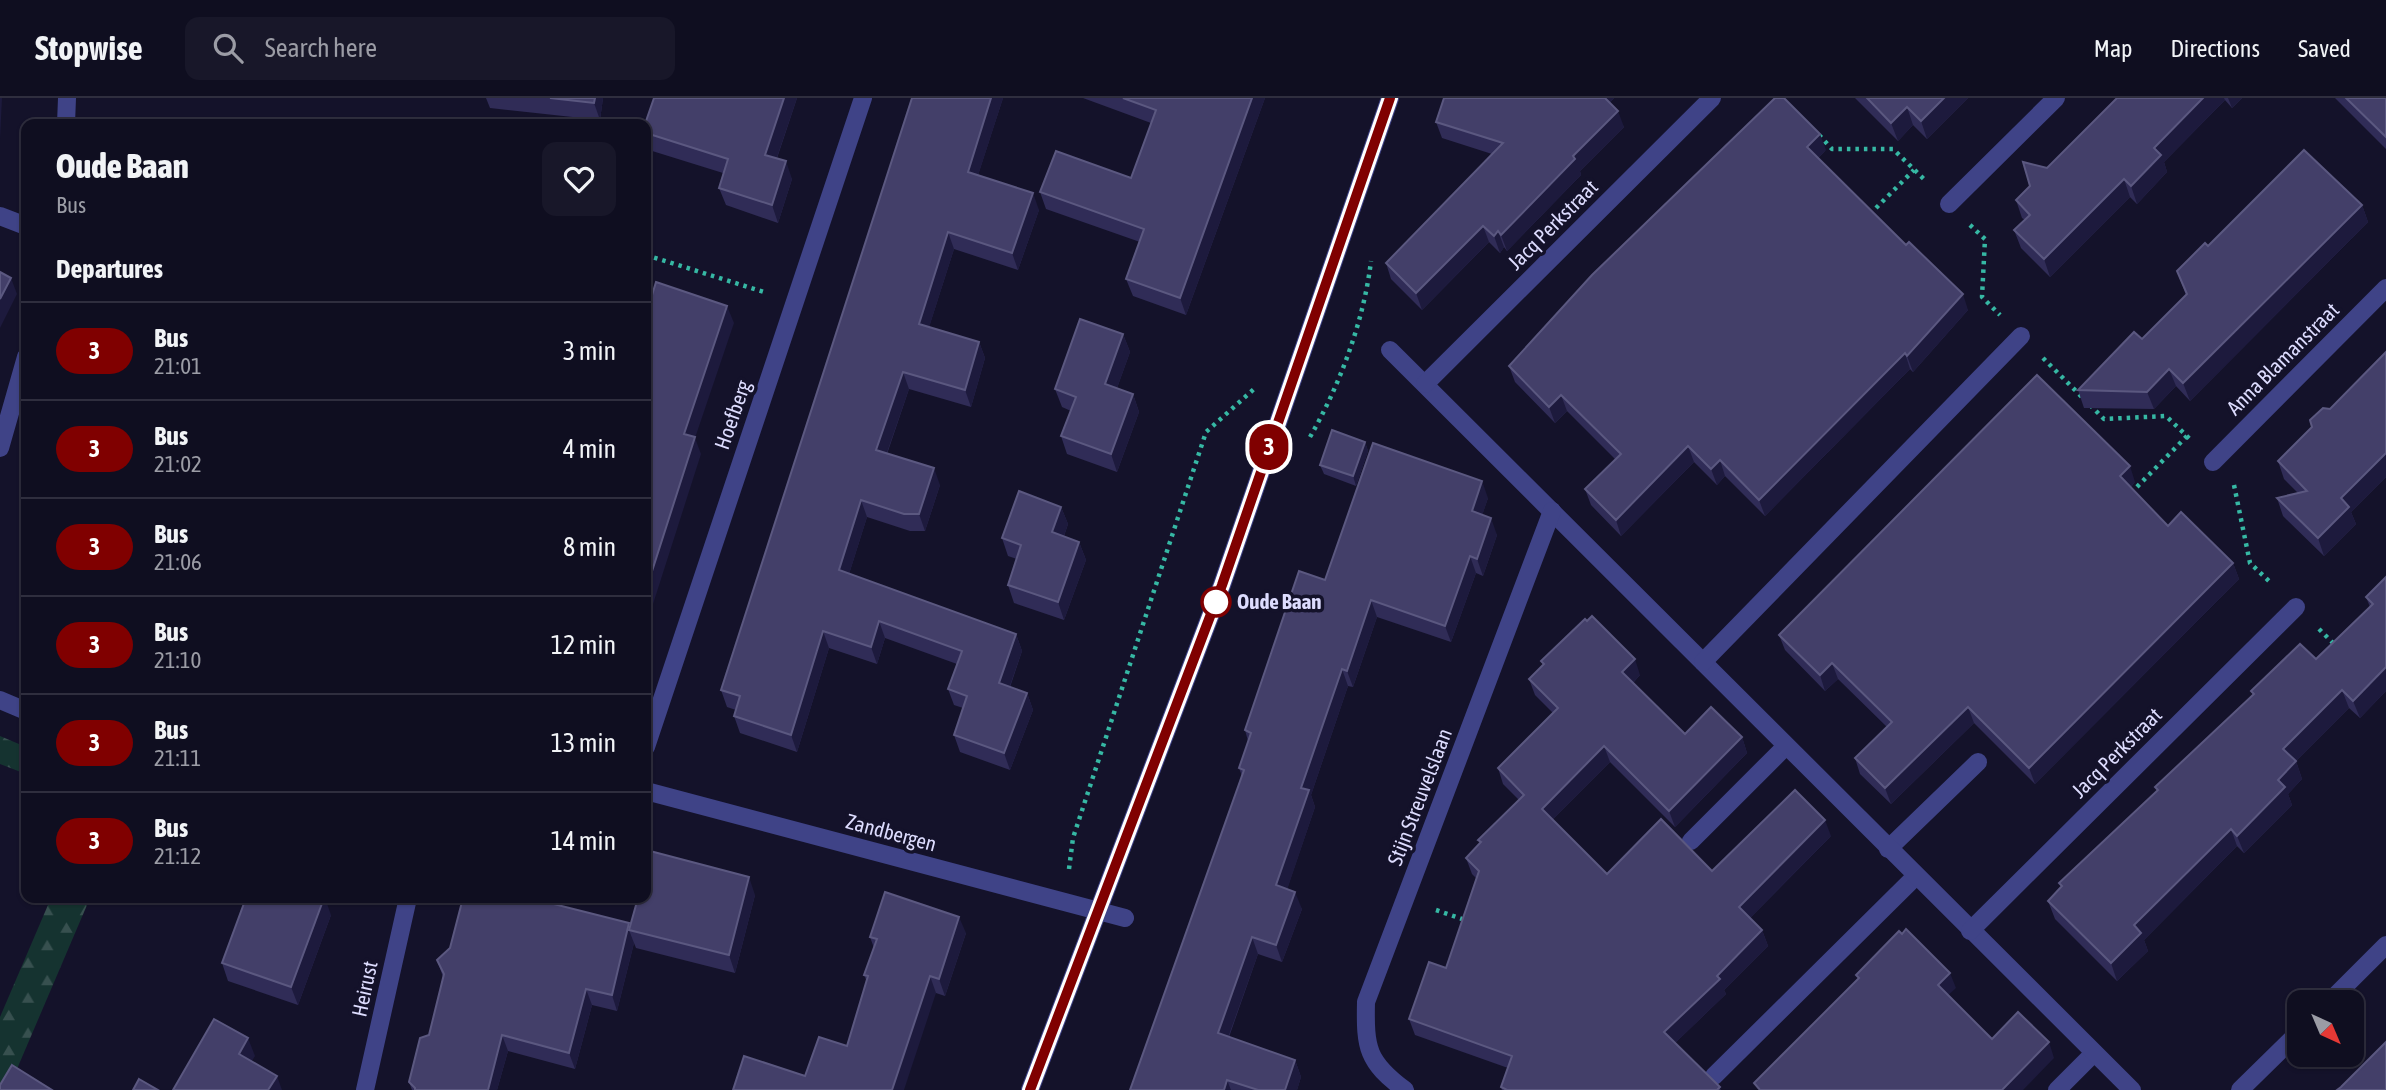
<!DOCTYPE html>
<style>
body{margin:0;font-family:"Asap Condensed",sans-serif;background:#181729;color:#f1f3f6;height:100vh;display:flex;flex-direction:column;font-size:26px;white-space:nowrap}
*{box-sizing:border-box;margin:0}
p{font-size:23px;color:#9b9ca5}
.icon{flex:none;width:38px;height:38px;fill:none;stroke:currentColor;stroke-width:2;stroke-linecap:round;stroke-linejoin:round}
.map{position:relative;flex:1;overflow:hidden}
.side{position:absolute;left:21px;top:21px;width:630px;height:784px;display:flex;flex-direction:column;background:#0f0e20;border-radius:14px;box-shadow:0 2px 5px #0004,0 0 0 2px #2f2e3e}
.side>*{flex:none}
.badge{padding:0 14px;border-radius:23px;font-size:24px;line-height:46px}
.needle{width:46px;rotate:136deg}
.buttons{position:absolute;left:2287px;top:892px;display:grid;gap:14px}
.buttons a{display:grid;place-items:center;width:77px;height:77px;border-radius:14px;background:#0f0e20;box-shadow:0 2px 5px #0004,0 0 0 2px #2f2e3e;font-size:35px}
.map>.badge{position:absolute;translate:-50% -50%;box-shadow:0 0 0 4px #fff}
h2{padding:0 35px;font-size:26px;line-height:63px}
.round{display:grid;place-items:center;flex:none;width:74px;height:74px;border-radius:14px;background:#181729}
.headline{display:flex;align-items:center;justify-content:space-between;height:119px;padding:0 35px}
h1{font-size:33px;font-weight:800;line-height:52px}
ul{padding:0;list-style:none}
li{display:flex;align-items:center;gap:21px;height:98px;padding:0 35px;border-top:2px solid #2f2e3e}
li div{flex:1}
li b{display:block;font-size:26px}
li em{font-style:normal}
li .badge{min-width:77px;font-weight:700;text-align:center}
header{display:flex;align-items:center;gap:42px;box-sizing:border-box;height:98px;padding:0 35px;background:#0f0e20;border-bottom:2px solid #2f2e3e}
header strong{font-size:33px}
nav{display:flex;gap:38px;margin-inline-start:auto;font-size:24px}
.search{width:490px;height:63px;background:#181729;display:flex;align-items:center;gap:18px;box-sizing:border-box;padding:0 24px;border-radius:14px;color:#9b9ca5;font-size:26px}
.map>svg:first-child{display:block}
.forest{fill:url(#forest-firs)}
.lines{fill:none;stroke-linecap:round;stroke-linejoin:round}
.path{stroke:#36b8a4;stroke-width:4.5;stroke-dasharray:3.5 5;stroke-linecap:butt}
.service{stroke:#3f4387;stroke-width:18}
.minor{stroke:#3f4387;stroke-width:18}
.tertiary{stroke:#3f4387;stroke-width:18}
.wall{fill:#302c57}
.shaded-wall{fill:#1d1a3d}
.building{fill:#433f69;stroke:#5b5880;stroke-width:2}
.line-casing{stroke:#fff;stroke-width:16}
.line{stroke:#800000;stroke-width:10}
.stop-dot{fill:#fff;stroke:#800000;stroke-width:3.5}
.labels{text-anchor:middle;stroke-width:7;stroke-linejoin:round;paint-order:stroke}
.street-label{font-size:21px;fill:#dddcfe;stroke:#14122a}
.stop-label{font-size:21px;font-weight:bold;fill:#dddcfe;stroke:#14122a;text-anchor:start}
</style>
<header>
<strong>Stopwise</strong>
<div class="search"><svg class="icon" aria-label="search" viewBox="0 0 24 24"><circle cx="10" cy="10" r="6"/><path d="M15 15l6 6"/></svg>Search here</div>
<nav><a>Map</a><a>Directions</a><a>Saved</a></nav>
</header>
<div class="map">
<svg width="2386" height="992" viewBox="0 0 2386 992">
<defs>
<pattern id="forest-firs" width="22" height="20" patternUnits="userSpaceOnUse" patternTransform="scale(1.75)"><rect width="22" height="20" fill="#153330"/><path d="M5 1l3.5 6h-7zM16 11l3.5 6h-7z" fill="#37504f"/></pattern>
</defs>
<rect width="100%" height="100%" fill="#14122a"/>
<g class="forest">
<polygon points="0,638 26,649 26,676 0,666"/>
<polygon points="51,800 90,800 8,992 0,992 0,919"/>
</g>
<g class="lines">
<g class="path">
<polyline points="1819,37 1832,51 1893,51 1927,84"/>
<polyline points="1870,116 1914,72"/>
<polyline points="1970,127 1985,141 1982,199 2000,217"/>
<polyline points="646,157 764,194"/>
<polyline points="2043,260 2082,299"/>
<polyline points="2090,307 2104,321 2166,318 2192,343"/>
<path d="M1310 339C1340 287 1364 222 1371 163"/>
<polyline points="2234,387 2250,465 2272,486"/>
<polyline points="2131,395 2187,338"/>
<polyline points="2319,531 2335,547"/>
<polyline points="1069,771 1073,740 1206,334 1254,291"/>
<polyline points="1436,812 1468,823"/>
</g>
<g class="service">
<polyline points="1691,743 1786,648"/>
<polyline points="1888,751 1978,664"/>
<polyline points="1714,978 1916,778"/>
<polyline points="2057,992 2094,955"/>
</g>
<g class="minor">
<polyline points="66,26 67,0"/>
<polyline points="1949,106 2056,0"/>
<polyline points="0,118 26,128"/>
<polyline points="1390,252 2132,992"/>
<polyline points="1425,286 1712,0"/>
<polyline points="0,350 26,259"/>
<polyline points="2213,364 2386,190"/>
<polyline points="1703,564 2021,238"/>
<polyline points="0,602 26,613"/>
<polyline points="646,649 863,0"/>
<polyline points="646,693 1125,820"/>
<polyline points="1970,833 2296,509"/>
<polyline points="2328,905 2386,847"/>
<polyline points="365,992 408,800"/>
<path d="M1405 992C1367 964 1365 950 1366 904L1552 413"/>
<polyline points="2240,992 2300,933"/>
</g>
<polyline class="tertiary" points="1030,992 1222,487 1390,0"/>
</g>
<g class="wall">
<polygon points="486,0 603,0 600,22 490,10"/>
<polygon points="654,0 797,0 777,60 792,81 778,125 726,107 719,90 723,75 649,52 646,43 646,26"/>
<polygon points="912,0 1003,0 978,77 1039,112 1018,172 954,151 929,229 979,244 985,260 971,309 909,291 887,356 940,387 925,433 910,433 867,419 849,476 1016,536 1022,553 1010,589 1027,595 1033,612 1010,672 960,654 954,637 963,610 954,607 948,591 957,566 885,540 877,566 829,550 797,654 740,635 734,618 736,612 727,609 721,592"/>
<polygon points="1083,0 1265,0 1186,217 1133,198 1126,181 1140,144 1046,111 1040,94 1131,80 1151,25"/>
<polygon points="1444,0 1614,0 1609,5 1624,29 1580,73 1581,77 1507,153 1504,149 1500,155 1489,144 1422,212 1391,181 1386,165 1492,56 1442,40 1436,24"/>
<polygon points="1855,0 1968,0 1927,41 1913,27 1898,43"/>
<polygon points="2117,0 2242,0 2232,10 2225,2 2164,64 2167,74 2137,106 2130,99 2050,179 2021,150 2014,132 2025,122 2022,120 2016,102"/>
<polygon points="2335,0 2386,0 2386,51"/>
<polygon points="1826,52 1818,60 1968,212 1913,274 1910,271 1765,418 1725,378 1717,387 1694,364 1621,438 1591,407 1585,391 1616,362 1567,313 1555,325 1515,284 1509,268"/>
<polygon points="2362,107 2368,124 2190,303 2176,288 2154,311 2084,310 2078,292 2142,241 2186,197 2177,173 2208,148"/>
<polygon points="1123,236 1130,254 1117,290 1133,296 1139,314 1117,374 1067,356 1061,338 1071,313 1062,309 1055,291"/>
<polygon points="2330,311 2386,379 2351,414 2356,426 2324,458 2283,418 2277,400 2298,395 2284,381 2278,363"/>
<polygon points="1365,344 1368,353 1356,388 1324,376 1320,367"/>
<polygon points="2135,384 2131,389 2168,428 2233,465 2239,481 2035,686 1974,625 1891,706 1860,676 1855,660 1887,629 1838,581 1825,593 1785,552 1779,537"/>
<polygon points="1488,400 1482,417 1497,437 1483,478 1476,475 1451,544 1377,519 1353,589 1348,588 1311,697 1315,709 1287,791 1302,811 1282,864 1258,856 1229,939 1295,962 1301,979 1297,992 1130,992 1242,678 1239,670 1248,643 1245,632 1325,482"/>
<polygon points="1061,409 1068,426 1064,438 1079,444 1086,462 1064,522 1014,505 1008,487 1017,461 1008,458 1002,440"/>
<polygon points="2386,479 2386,593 2360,620 2349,610 2296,663 2302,681 2288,696 2292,707 2244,755 2237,748 2144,842 2148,853 2117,883 2055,821 2048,803 2061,789 2059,785 2157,693 2155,689 2253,597 2251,593 2316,561 2370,509 2366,499"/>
<polygon points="1541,563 1640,577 1633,585 1685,636 1742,639 1747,655 1675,729 1610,664 1552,722 1607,776 1712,773 1831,738 1750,820 1762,832 1768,848 1724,892 1726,896 1675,945 1721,992 1502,992 1501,989 1508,970 1415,937 1409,921 1446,870 1476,780 1472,776 1466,760 1480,746 1478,742 1519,702 1503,686 1498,670 1553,615 1535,597 1529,581 1543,567"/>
<polygon points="755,797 735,875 636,850 634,845 617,913 592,907 575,971 508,953 497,992 412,992 409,984 429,937 443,879 437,862 629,825 630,827"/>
<polygon points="331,817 298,907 228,883 222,865"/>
<polygon points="966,835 945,898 936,895 805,978 847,948 867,884 864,877 874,850 870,839"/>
</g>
<g class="shaded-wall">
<polygon points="0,0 2,0 0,41"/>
<polygon points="595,0 603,0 600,22 594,5"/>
<polygon points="784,0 797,0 772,74 765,57"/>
<polygon points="991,0 1003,0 974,90 968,74"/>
<polygon points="1252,0 1265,0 1186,217 1180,200"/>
<polygon points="1601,0 1614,0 1604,10"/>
<polygon points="1944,0 1968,0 1927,41 1921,23"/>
<polygon points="2203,0 2224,0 2225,2 2164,64 2167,74 2137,106 2131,88 2154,50"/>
<polygon points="2228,0 2242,0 2232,10"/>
<polygon points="1907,9 1913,27 1898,43 1891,25"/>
<polygon points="1618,13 1624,29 1580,73 1581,77 1507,153 1501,137 1573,58"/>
<polygon points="1820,36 1826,52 1813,65 1807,49"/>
<polygon points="786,63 792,81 778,125 772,107"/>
<polygon points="2124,81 2130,99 2050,179 2044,161"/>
<polygon points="1033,95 1039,112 1018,172 1012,155"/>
<polygon points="2362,107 2368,124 2190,303 2183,285"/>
<polygon points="1483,128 1489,144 1422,212 1416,195"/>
<polygon points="1498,133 1504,149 1500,155 1494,138"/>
<polygon points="948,134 954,151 925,242 919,226"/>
<polygon points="11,180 17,196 0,230 0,201"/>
<polygon points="1963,196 1968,212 1913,274 1907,258"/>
<polygon points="727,208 734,225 695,340 701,356 646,528 646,492 684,336"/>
<polygon points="1123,236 1130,254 1112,304 1105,286"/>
<polygon points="979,244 985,260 971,309 965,292"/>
<polygon points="1905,255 1910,271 1765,418 1759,402"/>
<polygon points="2169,271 2176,288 2154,311 2147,294"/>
<polygon points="903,274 909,291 882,369 876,352"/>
<polygon points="1133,296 1139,314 1117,374 1111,356"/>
<polygon points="1561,297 1567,313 1555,325 1549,309"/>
<polygon points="1365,344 1368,353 1356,388 1353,378"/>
<polygon points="1688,348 1694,364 1621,438 1616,422"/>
<polygon points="2386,355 2386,379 2351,414 2356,426 2324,458 2318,440 2341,400"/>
<polygon points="1720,362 1725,378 1717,387 1711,371"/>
<polygon points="2130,368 2135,384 2126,394 2120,378"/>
<polygon points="934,370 940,387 925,433 919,416"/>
<polygon points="1482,383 1488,400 1478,430 1472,413"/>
<polygon points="861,402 867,419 845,489 839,472"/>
<polygon points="1061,409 1068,426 1059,452 1052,434"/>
<polygon points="1491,420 1497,437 1483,478 1477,461"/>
<polygon points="1079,444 1086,462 1064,522 1058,504"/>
<polygon points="1470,458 1476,475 1451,544 1445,528"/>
<polygon points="2233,465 2239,481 2035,686 2029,670"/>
<polygon points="1371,502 1377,519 1353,589 1347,573"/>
<polygon points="879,523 885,540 877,566 871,549"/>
<polygon points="823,533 829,550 797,654 791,637"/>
<polygon points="1016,536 1022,553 1005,602 999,585"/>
<polygon points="1635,561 1640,577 1628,590 1622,574"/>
<polygon points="1832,565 1838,581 1825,593 1820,577"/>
<polygon points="2386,569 2386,593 2360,620 2353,603"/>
<polygon points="1342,571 1348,588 1311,697 1315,709 1283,804 1276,787 1301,690"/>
<polygon points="2342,592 2349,610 2290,669 2283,651"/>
<polygon points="1027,595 1033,612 1010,672 1004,655"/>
<polygon points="1968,609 1974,625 1891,706 1885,690"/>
<polygon points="1742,639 1747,655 1675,729 1669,713"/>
<polygon points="1604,648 1610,664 1547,727 1542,711"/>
<polygon points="2296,663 2302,681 2288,696 2292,707 2244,755 2237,738 2278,682"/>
<polygon points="1825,722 1831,738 1745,825 1739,809"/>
<polygon points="2231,731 2237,748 2144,842 2148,853 2117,883 2111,865 2134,827"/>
<polygon points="749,779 755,797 735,875 729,857"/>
<polygon points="1295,794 1302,811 1282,864 1276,847"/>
<polygon points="325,800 331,817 298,907 291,889"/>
<polygon points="959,819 966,835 945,898 939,881"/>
<polygon points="629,825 632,833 629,832 634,845 617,913 612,897"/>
<polygon points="1762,832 1768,848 1724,892 1726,896 1670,950 1664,934 1717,878"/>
<polygon points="1252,839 1258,856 1224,951 1218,935"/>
<polygon points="1950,875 1956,890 1943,902 1938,887"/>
<polygon points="930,878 936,895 904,992 892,992"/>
<polygon points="586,891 592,907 575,971 569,955"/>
<polygon points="502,937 508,953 497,992 488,992"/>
<polygon points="248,940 255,958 245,974 239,956"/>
<polygon points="2049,944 2054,960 2023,992 2002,992"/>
<polygon points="1295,962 1301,979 1297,992 1285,992"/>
<polygon points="277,978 282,992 268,992"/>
<polygon points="1227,982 1231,992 1224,992"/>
</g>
<g class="building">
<polygon points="550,0 595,0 594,5"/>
<polygon points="654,0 784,0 765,57 786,63 772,107 719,90 728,61 646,35 645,26"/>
<polygon points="912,0 991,0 968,74 1033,95 1012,155 948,134 919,226 979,244 965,292 903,274 876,352 934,370 919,416 904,416 861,402 839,472 1016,536 999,585 1027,595 1004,655 954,637 967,598 948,591 962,553 879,523 871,549 823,533 791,637 734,618 740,598 721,592"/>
<polygon points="1123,0 1252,0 1180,200 1126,181 1144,131 1040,94 1056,53 1131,80 1156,12"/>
<polygon points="1444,0 1605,0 1618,13 1573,58 1575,61 1501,137 1498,133 1494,138 1483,128 1416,195 1386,165 1503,45 1436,24"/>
<polygon points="1775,0 1784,0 1820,36 1807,49 1906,147 1909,144 1963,196 1907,258 1905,255 1759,402 1720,362 1711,371 1688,348 1616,422 1585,391 1621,356 1561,297 1549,309 1509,268 1592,177"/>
<polygon points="1867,0 1944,0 1921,23 1907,9 1891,25"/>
<polygon points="2117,0 2203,0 2154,50 2161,57 2131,88 2124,81 2044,161 2014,132 2030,117 2016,102 2030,88 2023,64 2047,70"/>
<polygon points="2346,0 2386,0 2386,39"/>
<polygon points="2304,52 2362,107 2183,285 2169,271 2147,294 2078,292 2134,234 2142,241 2187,196 2177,173 2205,145 2208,148"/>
<polygon points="0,174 11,180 0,201"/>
<polygon points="656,184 727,208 684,336 695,339 646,492 646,217"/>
<polygon points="1080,221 1123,236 1105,286 1133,296 1111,356 1061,338 1076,299 1055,291"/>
<polygon points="2386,254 2386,355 2341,400 2349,409 2318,440 2277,400 2307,393 2278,363 2312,329 2310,322 2323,310 2330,311"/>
<polygon points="2037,277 2130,368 2120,378 2168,428 2181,414 2233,465 2029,670 1968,609 1885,690 1855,660 1892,624 1832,565 1820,577 1779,537"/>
<polygon points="1332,332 1365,344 1353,378 1320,367"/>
<polygon points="1373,345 1482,383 1472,413 1491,420 1477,461 1470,458 1445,528 1371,502 1347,573 1342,571 1301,690 1309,692 1276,787 1295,794 1276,847 1252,839 1218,935 1295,962 1285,992 1258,992 1227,982 1224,992 1130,992 1244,672 1239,670 1251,635 1245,632 1299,473 1325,482"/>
<polygon points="1019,393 1061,409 1052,434 1079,444 1058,504 1008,487 1021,447 1002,440"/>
<polygon points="2386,479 2386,569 2353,603 2342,592 2283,651 2296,663 2278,682 2285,689 2237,738 2231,731 2134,827 2141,835 2111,865 2048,803 2062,788 2059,785 2158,692 2155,689 2254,596 2251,593 2300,546 2316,561 2373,506 2366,499"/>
<polygon points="1592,518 1635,561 1622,574 1685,636 1711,609 1742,639 1669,713 1604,648 1542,711 1607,776 1661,721 1712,773 1795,692 1825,722 1739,809 1762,832 1717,878 1720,881 1664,934 1720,989 1717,992 1507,992 1501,989 1512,958 1409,921 1429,864 1446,870 1479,773 1466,760 1481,744 1478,742 1524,697 1498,670 1558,610 1529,581 1544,566 1541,563 1585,521 1587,523"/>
<polygon points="650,753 749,779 729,857 629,832 638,800 646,800 646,768"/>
<polygon points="885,794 959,819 939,881 930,878 892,992 733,992 744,958 805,978 819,939 847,948 868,878 864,877 877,841 870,839"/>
<polygon points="246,800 324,800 291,889 222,865"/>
<polygon points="463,800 530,800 629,825 612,897 586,891 569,955 502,937 488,992 415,992 415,990 409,984 420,940 429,937 444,876 437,862 450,850"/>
<polygon points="1906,831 1950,875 1938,887 1992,941 2018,914 2049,944 2002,992 1760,992 1754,985 1859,880 1856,877 1899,833 1902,836"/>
<polygon points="214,921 248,940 239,956 277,978 268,992 173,992"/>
<polygon points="2386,944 2386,992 2337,992 2341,989"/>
<polygon points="12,967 52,992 0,992 0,987"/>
<polygon points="139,981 158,992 133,992"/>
</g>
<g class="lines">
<g class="line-casing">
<polyline id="line" points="1030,992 1222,487 1390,0"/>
</g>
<use href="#line" class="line"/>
</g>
<circle class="stop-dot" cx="1216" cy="504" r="14"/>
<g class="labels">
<g class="street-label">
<text transform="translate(1553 127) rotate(-45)" y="7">Jacq Perkstraat</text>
<text transform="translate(2283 261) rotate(-45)" y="7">Anna Blamanstraat</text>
<text transform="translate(733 317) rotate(-71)" y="7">Hoefberg</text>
<text transform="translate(2117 655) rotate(-45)" y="7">Jacq Perkstraat</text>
<text transform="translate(1420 699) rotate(-69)" y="7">Stijn Streuvelslaan</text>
<text transform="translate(891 735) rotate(15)" y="7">Zandbergen</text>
<text transform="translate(365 891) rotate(-78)" y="7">Heirust</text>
</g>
<g class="stop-label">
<text x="1237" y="511">Oude Baan</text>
</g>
</g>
</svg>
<div class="buttons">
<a><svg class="needle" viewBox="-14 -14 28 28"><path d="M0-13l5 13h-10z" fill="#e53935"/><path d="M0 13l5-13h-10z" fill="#9b9ca5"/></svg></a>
</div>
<b class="badge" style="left:1269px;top:349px;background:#800000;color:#fff">3</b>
<section class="side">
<div class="headline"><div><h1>Oude Baan</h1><p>Bus</p></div><a class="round"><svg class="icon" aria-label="heart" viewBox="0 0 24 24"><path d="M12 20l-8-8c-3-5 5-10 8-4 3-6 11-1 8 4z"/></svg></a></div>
<h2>Departures</h2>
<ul>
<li><span class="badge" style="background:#800000;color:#fff">3</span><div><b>Bus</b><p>21:01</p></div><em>3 min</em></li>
<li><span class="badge" style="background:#800000;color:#fff">3</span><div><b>Bus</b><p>21:02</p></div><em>4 min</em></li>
<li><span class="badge" style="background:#800000;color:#fff">3</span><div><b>Bus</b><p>21:06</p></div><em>8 min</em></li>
<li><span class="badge" style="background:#800000;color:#fff">3</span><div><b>Bus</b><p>21:10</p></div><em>12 min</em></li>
<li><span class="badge" style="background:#800000;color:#fff">3</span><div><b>Bus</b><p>21:11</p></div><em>13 min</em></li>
<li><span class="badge" style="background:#800000;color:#fff">3</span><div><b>Bus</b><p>21:12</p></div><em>14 min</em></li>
</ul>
</section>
</div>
